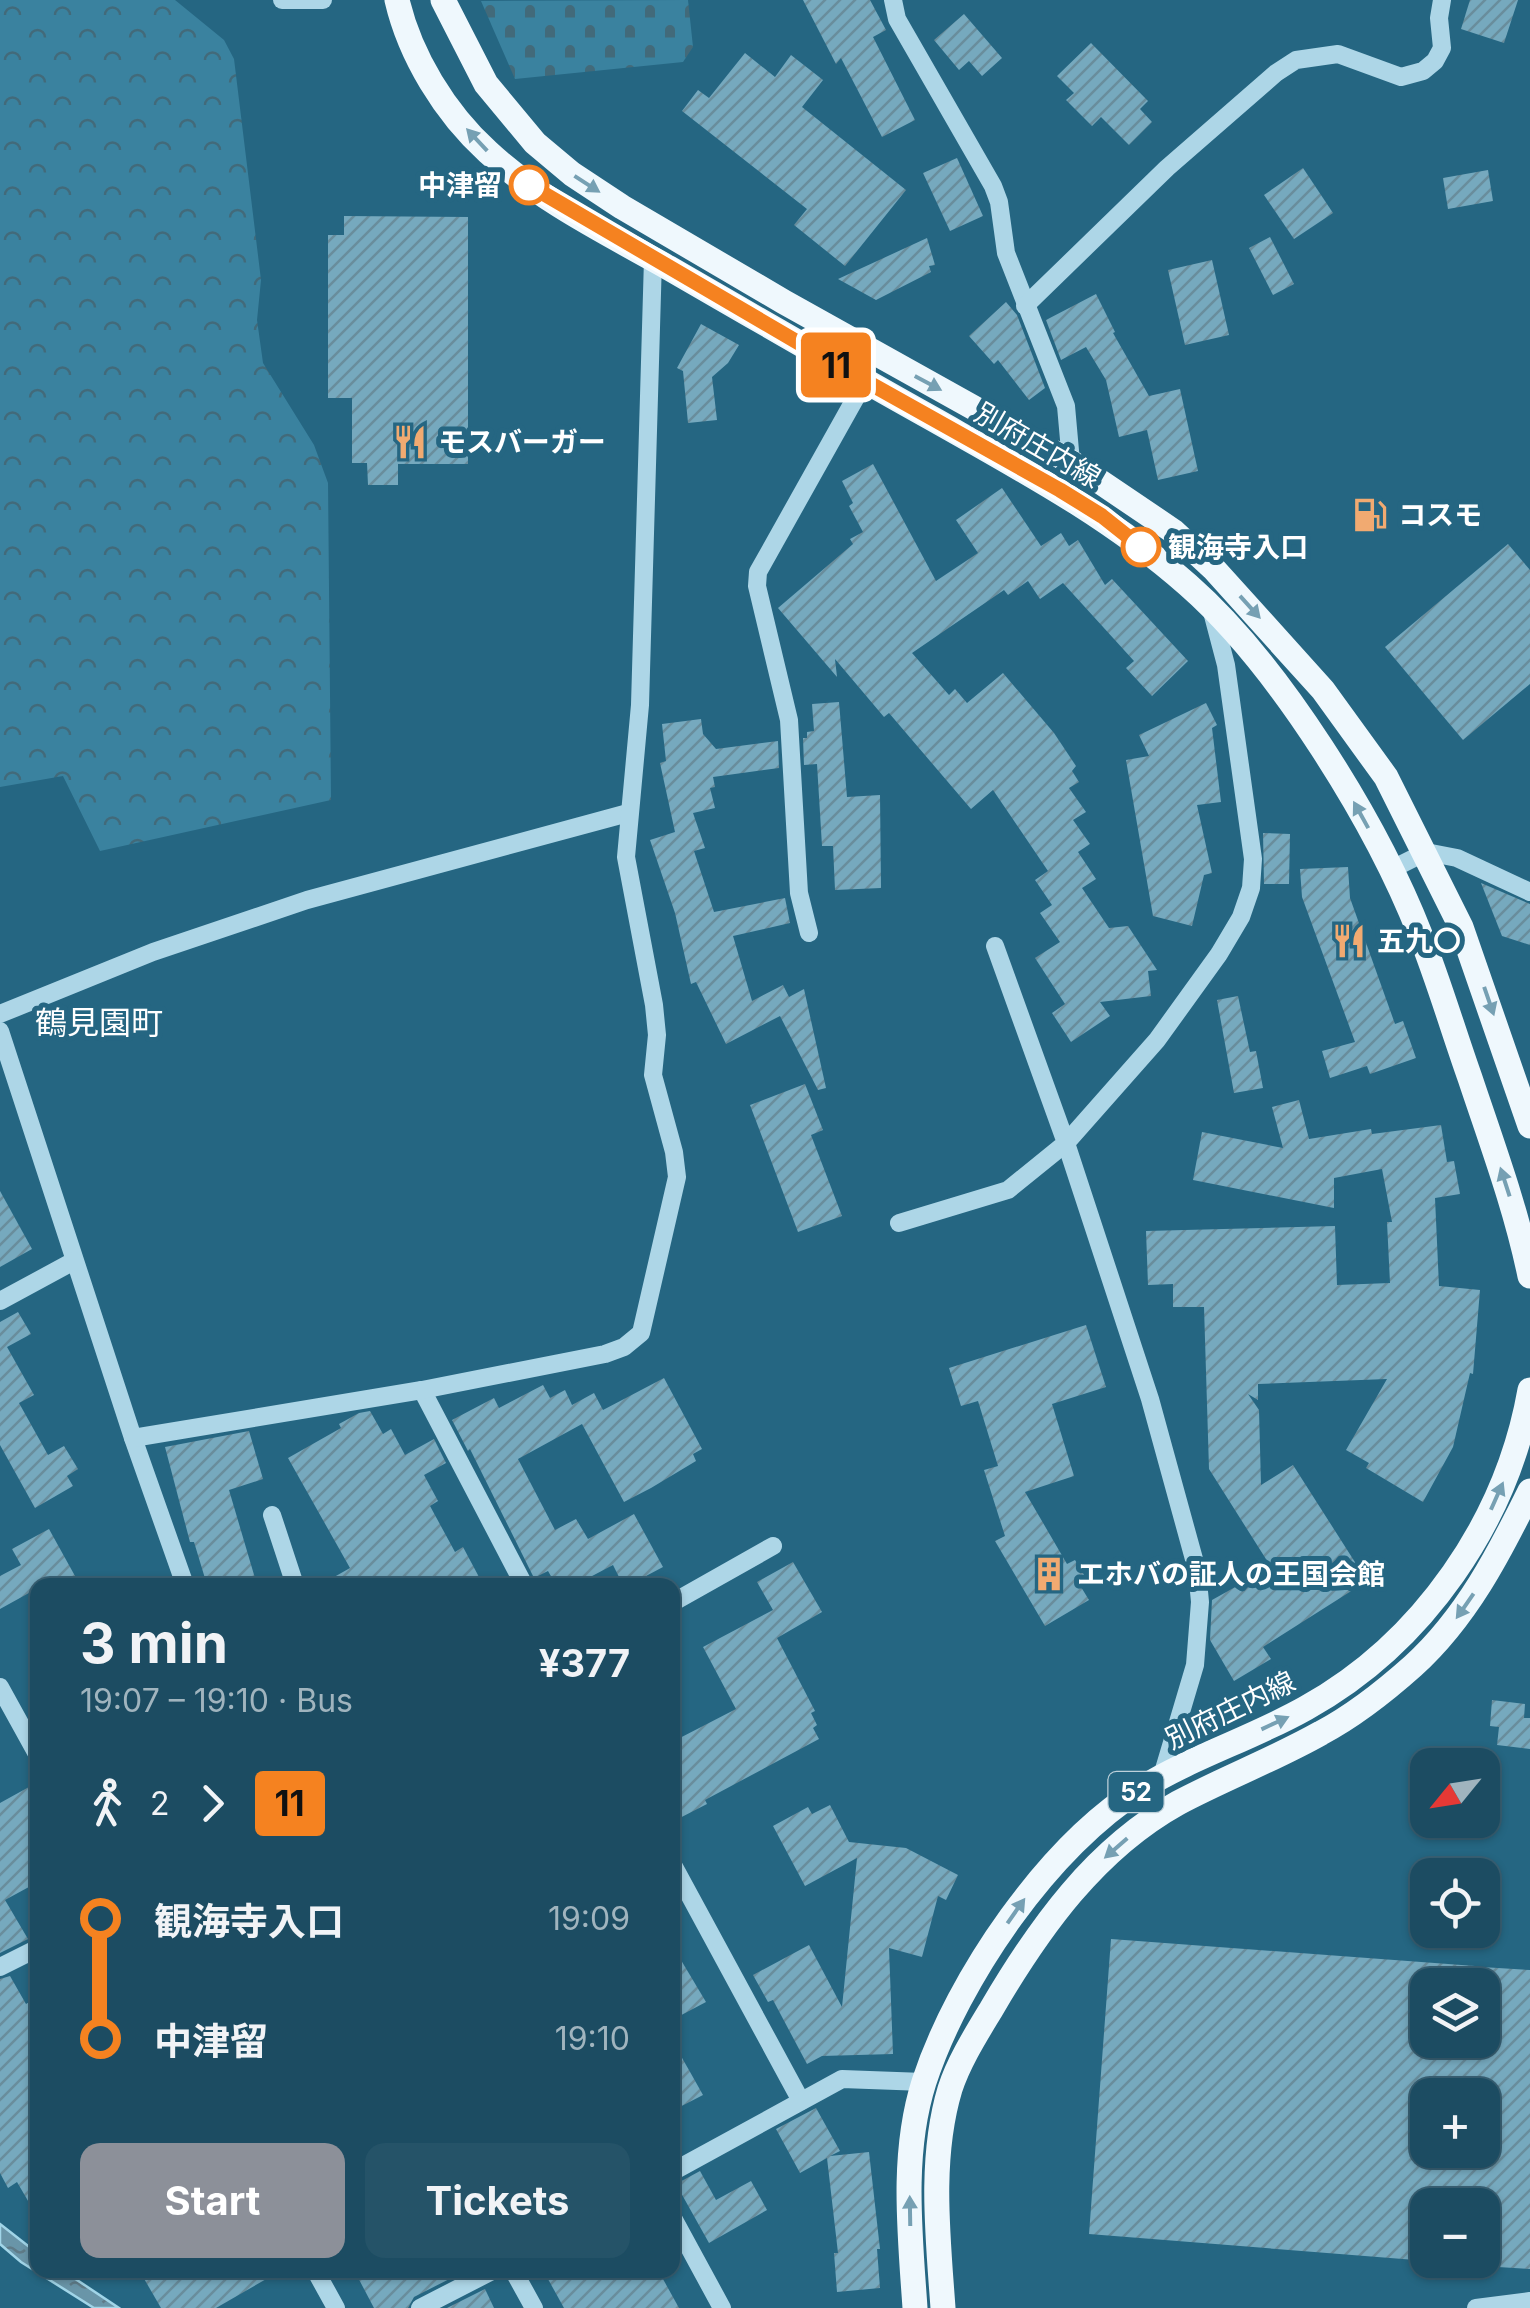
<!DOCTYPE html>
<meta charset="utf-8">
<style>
body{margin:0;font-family:Inter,"Noto Sans JP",sans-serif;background:#255368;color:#f1f3f6;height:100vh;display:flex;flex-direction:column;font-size:38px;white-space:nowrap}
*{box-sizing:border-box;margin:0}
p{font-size:32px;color:#a0b4be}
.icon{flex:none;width:55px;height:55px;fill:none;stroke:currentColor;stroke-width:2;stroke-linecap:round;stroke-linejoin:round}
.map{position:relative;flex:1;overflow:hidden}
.panel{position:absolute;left:30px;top:1578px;width:650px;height:700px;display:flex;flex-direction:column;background:#1c4c62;border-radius:20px;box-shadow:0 2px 8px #0004,0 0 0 2px #3a6377}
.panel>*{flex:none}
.badge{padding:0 20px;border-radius:8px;font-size:35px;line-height:65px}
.needle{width:65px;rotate:240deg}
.buttons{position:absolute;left:1410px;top:1748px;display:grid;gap:20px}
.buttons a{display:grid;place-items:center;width:90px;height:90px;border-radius:20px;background:#1c4c62;box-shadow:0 2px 8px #0004,0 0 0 2px #3a6377;font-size:50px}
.map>.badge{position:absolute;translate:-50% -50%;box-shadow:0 0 0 5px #fff}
.legs{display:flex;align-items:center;gap:15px;height:110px;padding:0 50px;font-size:32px}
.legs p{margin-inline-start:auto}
.headline{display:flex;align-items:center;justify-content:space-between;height:170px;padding:0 50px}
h1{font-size:55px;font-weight:700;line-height:75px}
.action{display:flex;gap:20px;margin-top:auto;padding:20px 50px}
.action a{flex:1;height:115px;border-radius:20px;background:#8c9099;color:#fff;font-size:40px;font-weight:700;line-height:115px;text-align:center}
.action a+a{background:#255368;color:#f1f3f6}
ul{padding:0 50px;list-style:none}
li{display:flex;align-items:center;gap:35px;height:120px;font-size:38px}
li i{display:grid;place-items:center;width:15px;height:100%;margin:0 12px;background:currentColor}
li i::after{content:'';width:25px;height:25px;margin:-12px;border:8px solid;border-radius:50%;background:#1c4c62}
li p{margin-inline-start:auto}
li:first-child i{background:linear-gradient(#0000 50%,currentColor 0)}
li:last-child i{background:linear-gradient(currentColor 50%,#0000 0)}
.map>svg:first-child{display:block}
.forest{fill:url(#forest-crowns)}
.cemetery{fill:url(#cemetery-stones)}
.water{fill:url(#water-ripples);stroke:#a1d5e8;stroke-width:2.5}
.building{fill:url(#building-hatch);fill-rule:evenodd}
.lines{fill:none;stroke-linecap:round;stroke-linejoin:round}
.minor{stroke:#add6e7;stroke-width:18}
.major{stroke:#eff8fd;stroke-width:25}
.oneway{fill:#76a0b3}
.line-1-casing{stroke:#fff;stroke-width:22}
.line-1{stroke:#f58220;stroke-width:15}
.stop-1-dot{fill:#fff;stroke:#f58220;stroke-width:5}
.labels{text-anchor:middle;stroke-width:10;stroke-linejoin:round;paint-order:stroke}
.shield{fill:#256682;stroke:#bed1da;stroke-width:2.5}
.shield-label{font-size:25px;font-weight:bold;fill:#fff}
.stop-label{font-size:28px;font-weight:bold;fill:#fff;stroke:#256682;text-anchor:end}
.poi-label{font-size:28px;font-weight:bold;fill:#fff;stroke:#256682;text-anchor:start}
.street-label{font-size:28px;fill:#fff;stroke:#256682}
.quarter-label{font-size:32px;fill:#fff;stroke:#256682}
</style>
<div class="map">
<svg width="1530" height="2308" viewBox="0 0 1530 2308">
<defs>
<pattern id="forest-crowns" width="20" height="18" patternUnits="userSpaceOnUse" patternTransform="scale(2.5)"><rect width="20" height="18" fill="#3a829f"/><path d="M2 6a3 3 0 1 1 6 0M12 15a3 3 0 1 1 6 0" fill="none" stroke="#426a7a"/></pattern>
<pattern id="cemetery-stones" width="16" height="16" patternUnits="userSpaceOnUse" patternTransform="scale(2.5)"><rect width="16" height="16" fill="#3a829f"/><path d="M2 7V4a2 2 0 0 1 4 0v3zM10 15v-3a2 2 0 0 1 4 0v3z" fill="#426a7a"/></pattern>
<pattern id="water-ripples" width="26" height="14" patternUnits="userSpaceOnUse" patternTransform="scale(2.5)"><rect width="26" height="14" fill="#6995a8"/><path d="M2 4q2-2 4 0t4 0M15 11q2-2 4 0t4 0" fill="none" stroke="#5f7b88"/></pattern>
<pattern id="building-hatch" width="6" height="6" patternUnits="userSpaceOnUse" patternTransform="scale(2.5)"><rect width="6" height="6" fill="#76a9be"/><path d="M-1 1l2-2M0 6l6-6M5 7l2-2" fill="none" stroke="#698d9c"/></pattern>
</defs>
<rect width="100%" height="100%" fill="#256682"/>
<polygon class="forest" points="0,0 175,0 224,40 234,59 261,280 257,320 263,363 314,445 328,483 331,800 100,851 63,776 0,787"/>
<polygon class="cemetery" points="688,0 693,47 683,62 515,79 481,1"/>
<polygon class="water" points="0,2224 37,2253 38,2270 62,2270 119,2308 94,2308 21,2262 0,2244"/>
<g class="building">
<polygon points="803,0 870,0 886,30 873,37 915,120 882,137 841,58 836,64"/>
<polygon points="1470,0 1518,0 1504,43 1461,29"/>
<polygon points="964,14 1002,58 982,76 969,61 959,70 934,40"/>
<polygon points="1091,43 1148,101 1140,109 1152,122 1129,145 1101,117 1092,126 1066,100 1074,93 1057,76"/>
<polygon points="745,53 775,77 791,55 823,80 802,107 906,190 845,266 794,225 807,209 682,111 698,90 709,98"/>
<polygon points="957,158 983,216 950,231 923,173"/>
<polygon points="1303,168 1333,213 1294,239 1264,195"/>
<polygon points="1488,170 1493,201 1448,209 1443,178"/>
<polygon points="344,216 468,217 468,464 398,464 398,485 368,485 367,463 352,463 352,398 328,398 328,235 344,235"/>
<polygon points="1270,237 1294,284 1273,295 1249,248"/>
<polygon points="927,238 935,265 929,266 931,272 876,300 838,279"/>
<polygon points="1212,260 1229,335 1185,345 1168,270"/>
<polygon points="1096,294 1115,332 1113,333 1149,396 1180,389 1198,471 1158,480 1147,430 1119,437 1106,380 1086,347 1061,360 1046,320"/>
<polygon points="1006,302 1017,315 1045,388 1029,400 998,360 994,364 969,336"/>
<polygon points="701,324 739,345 728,363 712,377 717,420 688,423 683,371 677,368"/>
<polygon points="873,464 936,581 978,553 956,520 1002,488 1041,546 1061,533 1069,546 1078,540 1105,585 1112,579 1188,661 1152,696 1126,668 1134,661 1063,583 1040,599 1028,581 1008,595 1004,590 912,653 949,695 955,689 967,703 1003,673 1054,733 1076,766 1072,771 1079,782 1069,788 1086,812 1073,820 1090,844 1078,852 1096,879 1082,888 1109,928 1128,926 1157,970 1148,971 1151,996 1100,1002 1110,1016 1071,1042 1052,1013 1065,1004 1035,958 1060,942 1040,913 1052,905 1035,880 1048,871 993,790 971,809 889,713 884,717 835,659 837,677 778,608 853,544 850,539 863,532 849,506 853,503 842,481"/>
<polygon points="1508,544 1530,570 1530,684 1463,740 1385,647"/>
<polygon points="839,702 847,797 880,795 881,888 835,890 833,846 822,846 817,764 804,765 803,738 807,738 807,732 814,731 812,704"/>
<polygon points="1206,703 1217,725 1212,728 1221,802 1197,805 1212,873 1204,875 1192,926 1153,916 1126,760 1149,756 1139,735"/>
<polygon points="701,719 703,734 716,749 778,741 779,768 713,777 715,787 710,788 715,808 693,813 705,848 694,851 714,912 785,898 790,923 733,936 752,1001 783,985 789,997 804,989 826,1088 818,1090 780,1016 726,1044 696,982 691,984 675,913 650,840 675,832 660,763 666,761 662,724"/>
<polygon points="1263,833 1290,834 1289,884 1264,884"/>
<polygon points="1348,867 1350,898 1395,1024 1403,1021 1416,1058 1370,1074 1367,1066 1330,1078 1322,1051 1355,1042 1302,897 1300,869"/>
<polygon points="1481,883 1530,904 1530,945 1502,936"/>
<polygon points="1238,996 1250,1052 1256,1051 1263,1088 1234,1093 1217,1000"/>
<polygon points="805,1084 823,1130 811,1135 842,1216 798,1232 750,1105"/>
<polygon points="1299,1100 1309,1139 1371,1129 1372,1134 1441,1125 1447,1162 1454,1161 1460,1194 1435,1198 1439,1286 1480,1290 1473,1374 1470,1373 1453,1447 1423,1502 1366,1468 1369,1463 1346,1450 1387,1379 1258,1384 1258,1400 1248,1394 1259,1410 1261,1485 1293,1465 1367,1581 1263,1647 1271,1659 1234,1681 1210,1640 1212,1600 1271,1567 1209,1469 1204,1307 1173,1307 1173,1284 1148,1285 1146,1231 1335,1226 1337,1285 1390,1283 1387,1222 1392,1222 1382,1169 1334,1178 1334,1208 1193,1180 1202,1132 1283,1148 1272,1107"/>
<polygon points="0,1191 32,1249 0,1267"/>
<polygon points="18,1312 31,1334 7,1347 34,1395 19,1403 48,1455 64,1446 78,1469 67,1476 73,1486 35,1508 0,1445 0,1322"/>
<polygon points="1086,1325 1106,1387 1052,1404 1074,1476 1025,1492 1067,1564 1075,1560 1089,1583 1081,1587 1089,1600 1045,1626 995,1541 1005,1536 984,1470 998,1466 978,1401 961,1406 949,1368"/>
<polygon points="664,1378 702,1449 693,1454 696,1461 651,1488 624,1502 582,1424 518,1459 555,1530 576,1519 588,1539 634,1514 663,1567 629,1585 623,1585 613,1565 575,1585 556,1585 548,1571 534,1578 470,1449 468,1451 452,1420 494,1398 499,1408 543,1385 550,1398 565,1390 572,1405 594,1393 603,1410"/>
<polygon points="370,1411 383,1434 391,1429 405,1455 434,1439 446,1463 424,1475 438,1501 430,1506 455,1552 463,1547 479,1577 465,1585 320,1585 350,1568 288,1458 341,1428 339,1424 359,1413"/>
<polygon points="249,1431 263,1479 229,1490 257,1585 207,1585 194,1542 190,1542 165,1447"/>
<polygon points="49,1529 80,1585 38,1585 38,1588 0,1609 0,1576 21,1565 12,1549"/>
<polygon points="793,1562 822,1612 777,1638 815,1711 811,1713 817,1725 813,1728 819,1739 705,1800 707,1804 672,1822 672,1742 736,1709 703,1647 773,1610 757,1582"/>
<polygon points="1492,1700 1525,1704 1524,1718 1530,1718 1530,1749 1497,1745 1499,1727 1490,1726"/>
<polygon points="38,1782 38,1882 5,1900 28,1939 0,1953 0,1803"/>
<polygon points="830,1805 849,1842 906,1848 958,1875 946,1900 938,1896 922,1957 889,1948 893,2054 822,2056 807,2064 773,2000 768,2002 753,1975 809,1945 842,2007 857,1858 805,1886 773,1826 808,1807 812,1814"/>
<path d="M1111 1939 1475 1966 1474 1985H1428V2040H1482V1967L1530 1970V2269L1482 2266V2205H1428V2261L1089 2234ZM1428 2095H1482V2150H1428Z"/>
<polygon points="672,1945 706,2002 672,2020"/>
<polygon points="10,1976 26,2004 38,1997 38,2218 17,2182 8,2188 0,2173 0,1979"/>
<polygon points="672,2040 703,2095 672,2111"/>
<polygon points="816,2108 840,2151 830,2156 869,2152 880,2249 877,2249 880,2288 837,2292 834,2253 838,2253 827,2158 800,2173 776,2129"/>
<polygon points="700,2171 716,2200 751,2181 767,2210 709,2243 676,2184"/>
<polygon points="139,2270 282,2270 216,2308 161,2308"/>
<polygon points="354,2270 467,2270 414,2297 408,2308 374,2308"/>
<polygon points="543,2270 658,2270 679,2308 564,2308"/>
<polygon points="485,2289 494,2308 447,2308"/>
</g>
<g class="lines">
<g class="minor">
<polyline points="282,0 323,0"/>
<polyline points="893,0 897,19 993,186 999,202 1006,253 1066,406 1071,462"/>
<polyline points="1025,306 1167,168 1276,73 1296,60 1338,54 1401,77 1423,71 1435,61 1442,48 1439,18 1442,0"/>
<polyline points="1392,869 1426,852 1457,858 1530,892"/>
<polyline points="809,933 799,893 789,720 757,586 758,572 865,381"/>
<polyline points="0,1014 153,952 307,900 628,813"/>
<polyline points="0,1031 133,1438 185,1585"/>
<polyline points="899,1223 1008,1190 1066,1143 995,946"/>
<polyline points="0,1301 74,1261"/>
<polyline points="422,1390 524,1585"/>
<polyline points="133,1438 422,1390 605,1354 624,1347 641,1333 677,1177 674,1152 653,1075 657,1035 654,1005 626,857 640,705 653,259"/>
<polyline points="272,1515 295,1585"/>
<polyline points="672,1603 773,1546"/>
<polyline points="0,1687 38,1756"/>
<polyline points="1162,1776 1195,1665 1200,1602 1197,1570 1150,1399 1066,1143 1157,1040 1219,954 1241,917 1251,888 1253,859 1226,665 1211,608"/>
<polyline points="672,1863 801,2101"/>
<polyline points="0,1967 38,1948"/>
<polyline points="672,2172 842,2079 924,2082"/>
<polyline points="672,2216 722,2308"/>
<polyline points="315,2270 336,2308"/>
<polyline points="513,2270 534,2308"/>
<polyline points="420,2308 494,2270"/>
<polyline points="1476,2308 1530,2301"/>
</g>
<g class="major">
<path d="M397 0C410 56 445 113 488 152 540 200 607 233 669 268 757 319 845 370 933 419 1023 470 1111 517 1188 585 1279 665 1376 822 1420 934 1439 982 1453 1030 1470 1078 1492 1144 1516 1208 1530 1276"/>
<polyline points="443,0 486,84 535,143 572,174 622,207 784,302 1071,462 1173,531 1213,568 1323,690 1386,777 1461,927 1530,1126"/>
<path d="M915 2308C910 2234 901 2154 924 2082 958 1978 1049 1845 1142 1788 1194 1756 1253 1738 1306 1708 1423 1643 1507 1521 1530 1390"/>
<path d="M943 2308C938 2237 929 2159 950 2089 959 2061 977 2033 992 2008 1039 1928 1095 1849 1178 1803 1225 1778 1275 1759 1321 1733 1355 1715 1385 1691 1413 1666 1466 1618 1499 1554 1530 1491"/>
</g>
</g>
<defs><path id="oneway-solid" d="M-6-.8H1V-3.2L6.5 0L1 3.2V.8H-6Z" transform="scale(2.5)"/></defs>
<g class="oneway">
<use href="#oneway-solid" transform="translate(477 140) rotate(-133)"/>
<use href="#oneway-solid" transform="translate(587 184) rotate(33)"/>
<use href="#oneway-solid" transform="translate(928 383) rotate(28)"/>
<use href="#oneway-solid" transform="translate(1250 607) rotate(48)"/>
<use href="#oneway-solid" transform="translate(1361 815) rotate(-119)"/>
<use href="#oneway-solid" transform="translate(1489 1001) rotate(71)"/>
<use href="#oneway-solid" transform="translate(1505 1182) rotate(-108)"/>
<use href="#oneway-solid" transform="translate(1497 1496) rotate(-66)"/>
<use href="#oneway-solid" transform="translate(1465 1606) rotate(125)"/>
<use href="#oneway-solid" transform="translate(1275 1723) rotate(-25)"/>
<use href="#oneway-solid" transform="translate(1116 1848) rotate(139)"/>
<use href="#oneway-solid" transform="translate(1016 1911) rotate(-55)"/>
<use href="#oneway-solid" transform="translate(910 2211) rotate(-91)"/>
</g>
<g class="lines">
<g class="line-1-casing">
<polyline id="line-1" points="529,185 828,360 1060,490 1102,516 1141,547"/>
</g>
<use href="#line-1" class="line-1"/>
</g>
<defs>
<g id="restaurant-bare" transform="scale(2.7)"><path d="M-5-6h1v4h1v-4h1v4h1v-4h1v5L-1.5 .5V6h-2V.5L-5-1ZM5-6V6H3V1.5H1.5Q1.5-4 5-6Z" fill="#f1aa71" stroke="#256682" stroke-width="2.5" paint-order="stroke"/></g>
<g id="fuel-bare" transform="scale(2.7)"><path d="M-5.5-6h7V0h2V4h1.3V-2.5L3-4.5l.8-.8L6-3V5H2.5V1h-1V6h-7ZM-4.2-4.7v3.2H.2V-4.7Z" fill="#f1aa71" stroke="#256682" stroke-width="2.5" paint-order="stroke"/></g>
<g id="building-bare" transform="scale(2.7)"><path d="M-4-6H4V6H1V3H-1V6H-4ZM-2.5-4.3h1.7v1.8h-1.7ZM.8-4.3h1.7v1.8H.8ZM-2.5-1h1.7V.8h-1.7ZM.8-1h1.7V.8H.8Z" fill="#f1aa71" stroke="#256682" stroke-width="2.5" paint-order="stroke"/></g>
</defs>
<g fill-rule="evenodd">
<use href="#restaurant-bare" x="410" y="442"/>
<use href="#fuel-bare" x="1370" y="515"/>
<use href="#restaurant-bare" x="1349" y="941"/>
<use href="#building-bare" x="1049" y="1574"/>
</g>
<g class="stop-1-dot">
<circle cx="529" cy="185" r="18"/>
<circle cx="1141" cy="547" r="18"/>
</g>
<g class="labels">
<rect class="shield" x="1108.5" y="1772" width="55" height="40" rx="8"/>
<g class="shield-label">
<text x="1136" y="1801">52</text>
</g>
<g class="stop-label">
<text x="502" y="195">中津留</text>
<text x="1168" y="557" text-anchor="start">観海寺入口</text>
</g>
<g class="poi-label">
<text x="438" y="452">モスバーガー</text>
<text x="1398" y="525">コスモ</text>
<text x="1377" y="951">五九〇</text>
<text x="1077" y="1584">エホバの証人の王国会館</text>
</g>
<g class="street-label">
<text transform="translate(1038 445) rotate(30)" y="10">別府庄内線</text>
<text transform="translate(1230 1710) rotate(-26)" y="10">別府庄内線</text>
</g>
<g class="quarter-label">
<text x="99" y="1034">鶴見園町</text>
</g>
</g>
</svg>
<div class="buttons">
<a><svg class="needle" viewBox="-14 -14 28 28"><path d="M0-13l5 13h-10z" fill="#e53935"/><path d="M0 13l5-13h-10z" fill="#a0b4be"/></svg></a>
<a><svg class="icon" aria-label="locate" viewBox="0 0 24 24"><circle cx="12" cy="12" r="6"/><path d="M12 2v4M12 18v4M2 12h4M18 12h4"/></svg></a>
<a><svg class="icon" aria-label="layers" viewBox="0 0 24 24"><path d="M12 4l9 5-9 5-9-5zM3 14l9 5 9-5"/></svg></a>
<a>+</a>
<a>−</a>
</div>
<b class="badge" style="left:836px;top:365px;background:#f58220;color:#111">11</b>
<section class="panel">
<div class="headline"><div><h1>3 min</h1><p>19:07 – 19:10 · Bus</p></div><b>¥377</b></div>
<div class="legs"><svg class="icon" aria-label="walk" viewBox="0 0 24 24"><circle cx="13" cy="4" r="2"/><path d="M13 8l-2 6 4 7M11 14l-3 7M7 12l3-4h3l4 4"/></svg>2<svg class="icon" aria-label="forward" viewBox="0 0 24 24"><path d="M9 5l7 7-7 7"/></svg><b class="badge" style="background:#f58220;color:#111">11</b></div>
<ul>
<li><i style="color:#f58220"></i><b>観海寺入口</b><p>19:09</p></li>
<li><i style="color:#f58220"></i><b>中津留</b><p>19:10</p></li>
</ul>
<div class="action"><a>Start</a><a>Tickets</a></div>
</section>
</div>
